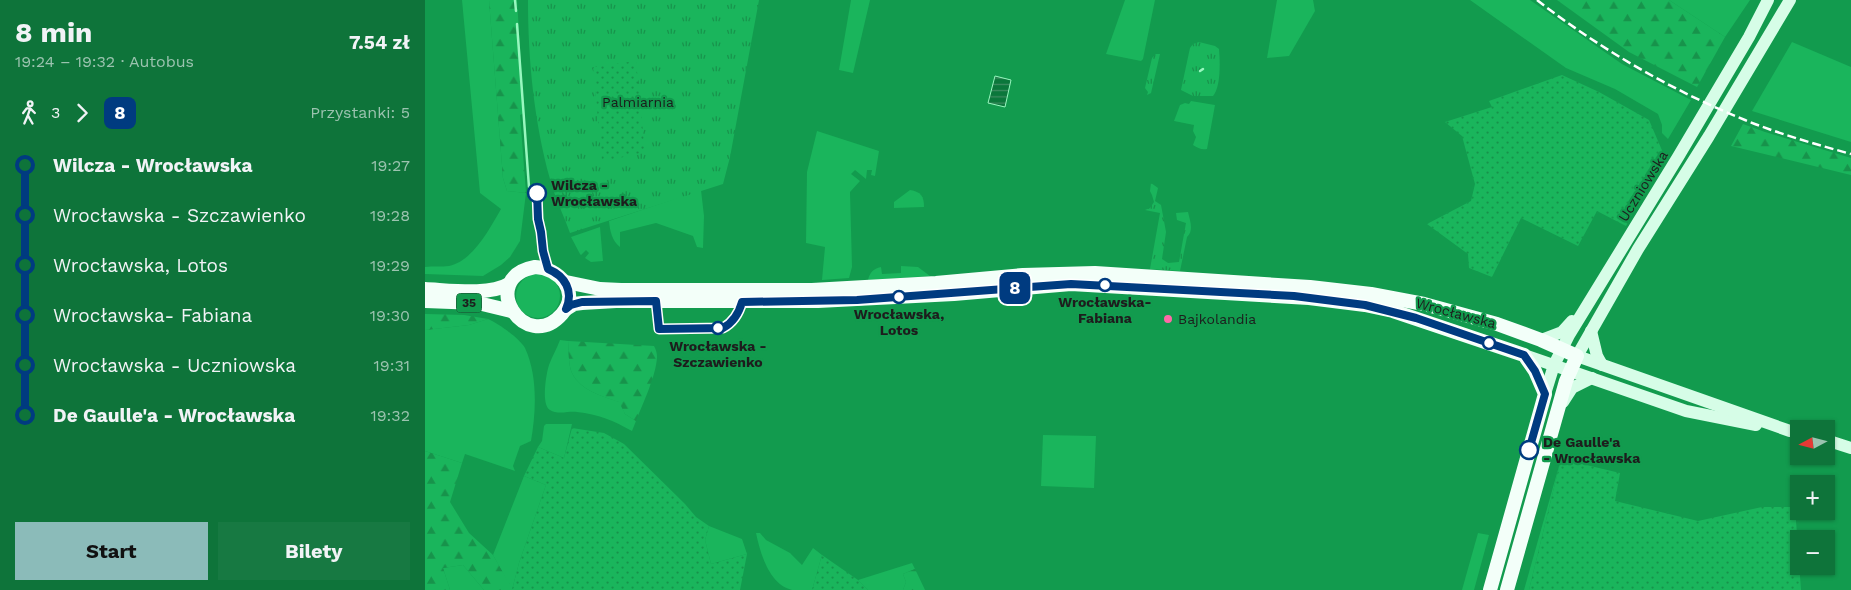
<!DOCTYPE html>
<html lang="pl">
<meta charset="utf-8">
<style>
body{margin:0;font-family:"Work Sans",sans-serif;background:#177942;color:#f1f3f6;height:100vh;display:flex;flex-direction:column;font-size:19px;white-space:nowrap}
*{box-sizing:border-box;margin:0}
p{font-size:16px;color:#9bc3af}
.icon{flex:none;width:28px;height:28px;fill:none;stroke:currentColor;stroke-width:2;stroke-linecap:round;stroke-linejoin:round}
.map{position:relative;flex:1;overflow:hidden}
.details{display:flex;flex-direction:column;background:#0e743a;width:425px}
.details>*{flex:none}
.badge{padding:0 10px;border-radius:8px;font-size:18px;line-height:32px}
.needle{width:32px;rotate:263deg}
.fabs{position:absolute;left:1365px;top:420px;display:grid;gap:10px}
.fabs a{display:grid;place-items:center;width:45px;height:45px;border-radius:0px;background:#0e743a;box-shadow:0 1px 4px #0004;font-size:25px}
.map>.badge{position:absolute;translate:-50% -50%;box-shadow:0 0 0 2px #fff}
.legs{display:flex;align-items:center;gap:8px;height:55px;padding:0 15px;font-size:16px}
.legs p{margin-inline-start:auto}
.summary{display:flex;align-items:center;justify-content:space-between;height:85px;padding:0 15px}
h1{font-size:28px;font-weight:700;line-height:38px}
.button{display:flex;gap:10px;margin-top:auto;padding:10px 15px}
.button a{flex:1;height:58px;border-radius:0px;background:#8bbbb9;color:#111;font-size:20px;font-weight:700;line-height:58px;text-align:center}
.button a+a{background:#177942;color:#f1f3f6}
ul{padding:0 15px;list-style:none}
li{display:flex;align-items:center;gap:18px;height:50px;font-size:19px}
li i{display:grid;place-items:center;width:8px;height:100%;margin:0 6px;background:currentColor}
li i::after{content:'';width:12px;height:12px;margin:-6px;border:4px solid;border-radius:50%;background:#0e743a}
li p{margin-inline-start:auto}
li:first-child i{background:linear-gradient(#0000 50%,currentColor 0)}
li:last-child i{background:linear-gradient(currentColor 50%,#0000 0)}
main{display:flex;flex:1;min-height:0}
.map>svg:first-child{display:block}
.grass{fill:#1ab55c}
.forest{fill:url(#forest-firs)}
.park{fill:url(#park-tufts)}
.garden{fill:url(#garden-dots)}
.water{fill:url(#water-rules);stroke:#98f7bf}
.lines{fill:none;stroke-linecap:round;stroke-linejoin:round}
.stream{stroke:#98f7bf;stroke-width:2.5}
.secondary{stroke:#d6fde7;stroke-width:12}
.primary{stroke:#f3fff9;stroke-width:14}
.rail{stroke:#fff;stroke-width:2.5;stroke-dasharray:9 4;stroke-linecap:butt}
.line-1-casing{stroke:#fff;stroke-width:11}
.line-1{stroke:#003b80;stroke-width:8}
.stop-1-dot{fill:#fff;stroke:#003b80;stroke-width:2.5}
.poi-dot{fill:#ff69a7;stroke:#129b4e;stroke-width:2}
.labels{text-anchor:middle;stroke-width:4.5;stroke-linejoin:round;paint-order:stroke}
.shield{fill:#129b4e;stroke:#1a432c;stroke-width:1}
.shield-label{font-size:12px;font-weight:bold;fill:#1d1d1d}
.park-label{font-size:14px;fill:#1a1d1b;stroke:#129b4e}
.stop-label{font-size:14px;font-weight:bold;fill:#1d1d1d;stroke:#129b4e}
.street-label{font-size:14px;fill:#1d1d1d;stroke:#129b4e}
.poi-label{font-size:14px;fill:#1d1d1d;stroke:#129b4e;text-anchor:start}
</style>
<main>
<section class="details">
<div class="summary"><div><h1>8 min</h1><p>19:24 – 19:32 · Autobus</p></div><b>7.54 zł</b></div>
<div class="legs"><svg class="icon" aria-label="walk" viewBox="0 0 24 24"><circle cx="13" cy="4" r="2"/><path d="M13 8l-2 6 4 7M11 14l-3 7M7 12l3-4h3l4 4"/></svg>3<svg class="icon" aria-label="forward" viewBox="0 0 24 24"><path d="M9 5l7 7-7 7"/></svg><b class="badge" style="background:#003b80;color:#fff">8</b><p>Przystanki: 5</p></div>
<ul>
<li><i style="color:#003b80"></i><b>Wilcza - Wrocławska</b><p>19:27</p></li>
<li><i style="color:#003b80"></i><span>Wrocławska - Szczawienko</span><p>19:28</p></li>
<li><i style="color:#003b80"></i><span>Wrocławska, Lotos</span><p>19:29</p></li>
<li><i style="color:#003b80"></i><span>Wrocławska- Fabiana</span><p>19:30</p></li>
<li><i style="color:#003b80"></i><span>Wrocławska - Uczniowska</span><p>19:31</p></li>
<li><i style="color:#003b80"></i><b>De Gaulle'a - Wrocławska</b><p>19:32</p></li>
</ul>
<div class="button"><a>Start</a><a>Bilety</a></div>
</section>
<div class="map">
<svg width="1426" height="590" viewBox="0 0 1426 590">
<defs>
<pattern id="forest-firs" width="22" height="20" patternUnits="userSpaceOnUse" patternTransform="scale(1.25)"><rect width="22" height="20" fill="#1ab55c"/><path d="M5 1l3.5 6h-7zM16 11l3.5 6h-7z" fill="#17934b"/></pattern>
<pattern id="park-tufts" width="24" height="20" patternUnits="userSpaceOnUse" patternTransform="scale(1.25)"><rect width="24" height="20" fill="#1ab55c"/><path d="M3 7l-1-3M5 7V3M7 7l1-3M15 17l-1-3M17 17v-4M19 17l1-3" fill="none" stroke="#17934b"/></pattern>
<pattern id="garden-dots" width="8" height="8" patternUnits="userSpaceOnUse" patternTransform="scale(1.25)"><rect width="8" height="8" fill="#1ab55c"/><path d="M2 2h.1M6 6h.1" fill="none" stroke="#17934b" stroke-width="1.8" stroke-linecap="round"/></pattern>
<pattern id="water-rules" width="6" height="5" patternUnits="userSpaceOnUse" patternTransform="scale(1.25)"><rect width="6" height="5" fill="#0b773b"/><path d="M0 2.5h6" fill="none" stroke="#408b61"/></pattern>
</defs>
<rect width="100%" height="100%" fill="#129b4e"/>
<g class="grass">
<path d="M37 0H64L78 178 82 191 101 193 95 241 85 257 76 265 58 276 0 274V267C8 266 16 267 24 266 48 261 65 228 76 209L55 193Z"/>
<polygon points="426,0 445,0 428,73 414,70"/>
<polygon points="700,0 730,0 718,59 716,61 681,54"/>
<polygon points="852,0 888,0 890,11 864,56 842,58"/>
<polygon points="1045,0 1105,0 1197,64 1266,100 1243,139 1237,133 1237,125 1233,114 1190,89 1141,68"/>
<polygon points="1244,0 1325,0 1300,37"/>
<polygon points="1367,42 1426,67 1426,142 1327,111"/>
<path d="M766 101 790 105 782 149C776 150 773 148 768 145L771 137 768 131 769 125 749 121 755 105 760 103 764 104Z"/>
<polygon points="392,131 454,151 450,176 446,175 447,170 442,170 441,179 430,170 426,174 435,181 425,192 427,267 424,278 397,280 400,247 381,243 382,172"/>
<path d="M276 190 279 216 278 248 272 247 268 236 231 223 195 232V247C187 241 185 231 184 221Z"/>
<path d="M485 190C496 192 499 196 499 207L469 208V202Z"/>
<polygon points="175,227 178,261 166,262 160,258 164,253 161,250 156,255 155,254 146,237"/>
<path d="M476 266 493 267 505 276 443 280C445 272 448 269 456 267L457 274 476 273Z"/>
<circle cx="113" cy="296" r="22"/>
<path d="M63 319C73 323 95 339 100 348 113 376 111 412 106 441L95 446 88 466 90 471 40 454 37 463 0 451V330L44 325Z"/>
<path d="M135 340 143 341C144 350 143 364 147 373 156 391 177 396 195 402L200 414 211 421 207 431C189 421 173 414 152 412 144 411 132 415 125 410 116 405 121 374 124 365 127 357 132 348 135 340Z"/>
<polygon points="121,424 147,424 139,458 113,447 117,441 119,426"/>
<polygon points="618,435 671,436 669,488 616,486"/>
<polygon points="1136,459 1104,590 1099,590"/>
<polygon points="99,476 121,485 94,563 87,590 68,555"/>
<polygon points="284,526 317,539 322,554 286,564 280,540"/>
<path d="M331 533H335L341 540 365 553 377 565 388 548 397 555 387 590C381 590 373 590 367 590 344 585 335 552 331 533Z"/>
<polygon points="1053,533 1064,535 1049,590 1037,590"/>
<polygon points="487,563 490,569 478,574 481,582 478,590 443,590 433,580"/>
<polygon points="38,565 59,590 25,590 18,568"/>
</g>
<g class="forest">
<polygon points="64,0 92,0 99,113 95,115 101,193 82,191 78,178"/>
<polygon points="1132,0 1244,0 1300,37 1272,87 1204,52"/>
<polygon points="1318,124 1340,132 1426,158 1426,175 1306,146"/>
<polygon points="0,314 39,315 63,319 44,325 0,330"/>
<path d="M143 341 229 346C231 350 232 353 232 357 231 376 218 403 211 421L200 414 194 402C177 396 156 391 147 373 143 364 144 350 143 341Z"/>
<polygon points="0,451 37,463 25,502 44,533 68,555 88,590 59,590 38,565 18,568 25,590 0,590"/>
<polygon points="490,569 500,590 478,590 481,582 478,574"/>
</g>
<g class="park">
<path d="M103 0H334L305 157 298 184 145 233C139 216 130 198 125 179 109 122 103 59 103 0Z"/>
<path d="M774 42 790 46 794 49C795 62 796 86 788 96H768L756 90 765 48 768 44Z"/>
<polygon points="731,54 735,54 726,93 722,95 723,92 720,88 727,58"/>
<path d="M726 183 733 188 730 201 736 205 741 232 737 259 743 263 754 262 761 223 752 220 751 213 763 212C765 221 769 230 762 237L755 271 725 269 735 213 720 210 725 208 729 202 727 195 725 191Z"/>
</g>
<g class="garden">
<polygon points="211,61 220,152 177,162 168,67"/>
<polygon points="1137,75 1174,92 1224,120 1239,155 1201,226 1172,211 1153,246 1096,218 1067,277 1044,268 1043,254 1002,224 1046,201 1050,184 1037,136 1020,122 1067,107 1064,101"/>
<polygon points="147,428 179,433 199,444 260,504 271,517 284,526 280,540 286,564 322,554 315,590 87,590 94,563 121,485 99,476 113,447 139,458"/>
<polygon points="1136,459 1195,473 1190,501 1273,521 1337,507 1370,507 1376,590 1104,590"/>
<polygon points="397,555 433,580 443,590 387,590"/>
</g>
<polygon class="water" points="570,76 586,80 580,107 563,103"/>
<g class="lines">
<g class="stream">
<polyline points="90,0 91,11"/>
<polyline points="92,24 104,187"/>
<polyline points="775,71 778,69"/>
</g>
<g class="secondary">
<polyline points="1166,331 1172,356 1177,365"/>
<polyline points="1116,340 1137,332 1147,321"/>
<polyline points="1099,355 1261,411 1331,425"/>
<polyline points="1120,394 1129,365 1144,335 1253,157 1324,37 1343,0"/>
<polyline points="1138,402 1147,388 1167,378"/>
<polyline points="1365,431 1152,356 1213,249 1284,136 1365,0"/>
<polyline points="1401,440 1426,448"/>
</g>
<g class="primary">
<path d="M110 267C134 268 156 292 137 314 100 356 51 278 110 267Z"/>
<polyline points="141,282 175,289 196,290 387,290 511,283 598,275 670,273 885,287 946,294 999,304 1072,324 1116,340 1152,356 1141,381 1082,590"/>
<path d="M0 289C23 290 65 296 84 284"/>
<polyline points="0,301 53,303 86,311"/>
<polyline points="141,309 149,304 157,303 191,301 393,301 529,294 646,284 884,298 940,305 968,311 1099,355 1110,371 1120,394 1065,590"/>
</g>
<path class="rail" d="M1112 0C1175 49 1246 90 1320 120 1354 134 1390 144 1426 154"/>
</g>
<g class="lines">
<g class="line-1-casing">
<path id="line-1" d="M112 193 113 219 116 232 118 251 123 269C140 276 149 291 141 309L146 305 157 302 231 301 234 329 298 328C309 322 314 313 317 302L432 300 646 284 869 296 940 305 991 318 1099 355 1110 371 1120 394 1104 450"/>
</g>
<use href="#line-1" class="line-1"/>
</g>
<g class="stop-1-dot">
<circle cx="112" cy="193" r="9"/>
<circle cx="680" cy="285" r="6"/>
<circle cx="474" cy="297" r="6"/>
<circle cx="293" cy="328" r="6"/>
<circle cx="1064" cy="343" r="6"/>
<circle cx="1104" cy="450" r="9"/>
</g>
<circle class="poi-dot" cx="743" cy="319" r="5"/>
<g class="labels">
<rect class="shield" x="31.5" y="293.5" width="25" height="19" rx="4"/>
<g class="shield-label">
<text x="44" y="307">35</text>
</g>
<g class="park-label">
<text x="213" y="107">Palmiarnia</text>
</g>
<g class="stop-label">
<text x="126" y="190" text-anchor="start">Wilcza -<tspan x="126" dy="16">Wrocławska</tspan></text>
<text x="680" y="307">Wrocławska-<tspan x="680" dy="16">Fabiana</tspan></text>
<text x="474" y="319">Wrocławska,<tspan x="474" dy="16">Lotos</tspan></text>
<text x="293" y="351">Wrocławska -<tspan x="293" dy="16">Szczawienko</tspan></text>
<text x="1118" y="447" text-anchor="start">De Gaulle'a<tspan x="1118" dy="16">- Wrocławska</tspan></text>
</g>
<g class="street-label">
<text transform="translate(1218 186) rotate(-58)" y="5">Uczniowska</text>
<text transform="translate(1031 313) rotate(15)" y="5">Wrocławska</text>
</g>
<g class="poi-label">
<text x="753" y="324">Bajkolandia</text>
</g>
</g>
</svg>
<div class="fabs">
<a><svg class="needle" viewBox="-14 -14 28 28"><path d="M0-13l5 13h-10z" fill="#e53935"/><path d="M0 13l5-13h-10z" fill="#9bc3af"/></svg></a>
<a>+</a>
<a>−</a>
</div>
<b class="badge" style="left:590px;top:288px;background:#003b80;color:#fff">8</b>
</div>
</main>
